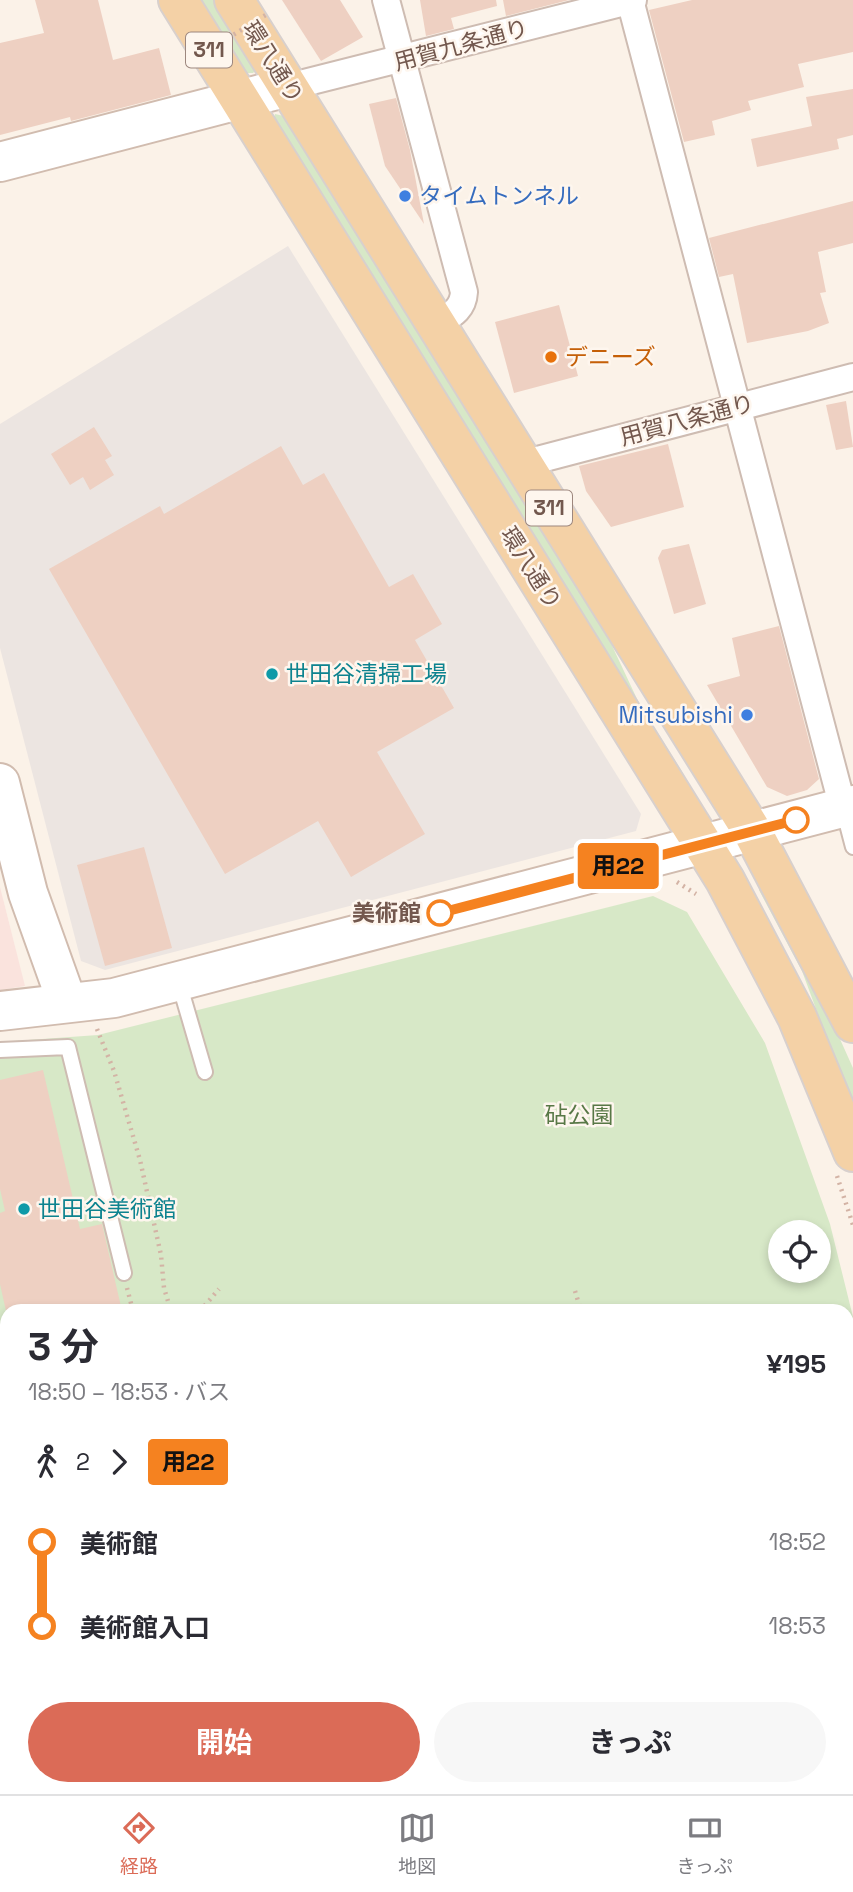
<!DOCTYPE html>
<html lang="ja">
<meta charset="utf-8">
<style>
body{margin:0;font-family:"Space Grotesk","Noto Sans JP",sans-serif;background:#f7f7f7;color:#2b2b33;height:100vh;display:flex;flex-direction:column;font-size:26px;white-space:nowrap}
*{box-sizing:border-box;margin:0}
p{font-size:23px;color:#7c7c81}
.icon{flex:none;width:38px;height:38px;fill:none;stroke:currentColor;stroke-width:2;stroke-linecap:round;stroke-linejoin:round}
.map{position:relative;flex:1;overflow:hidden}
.details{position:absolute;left:0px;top:1304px;width:854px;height:492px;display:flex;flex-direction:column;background:#fff;border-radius:21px 21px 0 0;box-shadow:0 4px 10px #0003}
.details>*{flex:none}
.badge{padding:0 14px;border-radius:5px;font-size:24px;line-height:46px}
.controls{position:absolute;left:768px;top:1220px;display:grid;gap:14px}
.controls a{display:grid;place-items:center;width:63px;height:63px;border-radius:50%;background:#fff;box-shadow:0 4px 10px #0003;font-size:35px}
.map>.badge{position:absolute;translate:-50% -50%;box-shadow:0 0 0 4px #fff}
.legs{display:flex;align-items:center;gap:10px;height:77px;padding:0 28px;font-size:23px}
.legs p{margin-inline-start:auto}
.head{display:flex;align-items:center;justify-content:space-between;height:119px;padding:0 28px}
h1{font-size:38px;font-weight:700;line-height:52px}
.button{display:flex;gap:14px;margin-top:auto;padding:14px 28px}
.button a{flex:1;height:80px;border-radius:42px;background:#db6b57;color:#fff;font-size:28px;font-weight:700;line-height:80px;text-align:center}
.button a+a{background:#f7f7f7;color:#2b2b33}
ul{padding:0 28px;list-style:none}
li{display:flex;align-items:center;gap:24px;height:84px;font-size:26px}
li i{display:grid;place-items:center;width:10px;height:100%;margin:0 9px;background:currentColor}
li i::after{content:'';width:18px;height:18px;margin:-9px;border:5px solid;border-radius:50%;background:#fff}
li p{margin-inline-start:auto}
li:first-child i{background:linear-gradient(#0000 50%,currentColor 0)}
li:last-child i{background:linear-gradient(currentColor 50%,#0000 0)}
.menu{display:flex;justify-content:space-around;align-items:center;height:98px;border-top:2px solid #e1e1e2;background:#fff;font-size:19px;color:#7c7c81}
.menu a{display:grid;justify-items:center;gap:4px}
.menu .current{color:#db6b57}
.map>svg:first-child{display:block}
.commercial{fill:#fae3dd}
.industrial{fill:#ece5e1}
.green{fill:#d7e8c7;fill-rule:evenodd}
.building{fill:#eed0c2}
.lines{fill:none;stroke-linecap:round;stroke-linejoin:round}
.lane-casing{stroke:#cebcb2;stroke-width:18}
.street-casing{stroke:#cebcb2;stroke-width:30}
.secondary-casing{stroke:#d1bcaf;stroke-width:42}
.primary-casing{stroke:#d8d0cd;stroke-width:42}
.path{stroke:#d3b3a5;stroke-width:4.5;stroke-dasharray:2 5;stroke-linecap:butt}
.lane{stroke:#fff;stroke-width:14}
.street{stroke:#fff;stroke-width:26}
.secondary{stroke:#fff;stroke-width:38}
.primary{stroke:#f4d1a6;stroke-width:38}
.path-bridge{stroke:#d3b3a5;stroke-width:4.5;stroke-dasharray:2 5;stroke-linecap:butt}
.line-1-casing{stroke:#fff;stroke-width:16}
.line-1{stroke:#f58220;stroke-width:10}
.shop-dot{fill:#3f7fe0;stroke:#fef6ee;stroke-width:2.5}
.food-dot{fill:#e8710a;stroke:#fef6ee;stroke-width:2.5}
.culture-dot{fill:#0f9aa8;stroke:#fef6ee;stroke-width:2.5}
.stop-1-dot{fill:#fff;stroke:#f58220;stroke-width:3.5}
.labels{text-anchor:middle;stroke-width:5;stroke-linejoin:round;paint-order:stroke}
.shield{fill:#fef6ee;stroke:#9d877e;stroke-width:2}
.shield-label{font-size:21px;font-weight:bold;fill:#73584e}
.street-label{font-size:23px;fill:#73584e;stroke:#fef6ee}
.shop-label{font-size:23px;fill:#366cbe;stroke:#fef6ee;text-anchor:start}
.food-label{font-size:23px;fill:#c56008;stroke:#fef6ee;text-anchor:start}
.culture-label{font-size:23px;fill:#0d838f;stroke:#fef6ee;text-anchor:start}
.stop-label{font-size:23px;font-weight:bold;fill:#73584e;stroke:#fef6ee;text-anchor:end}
.park-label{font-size:23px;fill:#587846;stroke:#fef6ee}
</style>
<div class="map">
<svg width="853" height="1794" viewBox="0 0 853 1794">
<rect width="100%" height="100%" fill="#fbf2e8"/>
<polygon class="commercial" points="0,887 25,986 0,990"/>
<polygon class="industrial" points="288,246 641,814 636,831 105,970 81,961 0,648 0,424"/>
<g class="green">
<polygon points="197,0 215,0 257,69 253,73 244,73"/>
<polygon points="275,114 288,117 600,620 638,701 684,775 680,778 274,119"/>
<polygon points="764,885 817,988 853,1068 853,1109 802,971 759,890"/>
<path d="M653 896 687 912 765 1043 830 1224 853 1317V1794H0V1042L98 1035ZM780 1232H819V1270H780ZM7 1311H847V1788H7Z"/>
</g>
<g class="building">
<polygon points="35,0 98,0 113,60 159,48 171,95 71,121 70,117 0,135 0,43 44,33"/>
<polygon points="282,0 340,0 363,37 321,61"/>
<polygon points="420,0 496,0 497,6 451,18 454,29 426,36"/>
<polygon points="503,0 569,0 506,16"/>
<polygon points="692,0 853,0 853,52 798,64 804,87 748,101 751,110 712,121 715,135 684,142 649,10"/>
<polygon points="853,89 853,135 837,139 839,149 757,167 751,139 812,126 806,97"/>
<polygon points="396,98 410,150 424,224 385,166 369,104"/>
<polygon points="853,201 853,243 818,252 826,292 820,293 829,323 808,331 747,343 733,274 719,277 709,238"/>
<polygon points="559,305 578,376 514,393 495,322"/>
<polygon points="846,401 853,447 836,450 826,405"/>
<polygon points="94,427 112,456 105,460 114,475 90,490 83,477 70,485 51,454"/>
<polygon points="668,444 684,507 611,527 586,491 579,466"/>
<polygon points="281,446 303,485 324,473 389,587 413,574 442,624 415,640 454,708 377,752 425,834 351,877 318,821 225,874 49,569 160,506 164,514"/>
<polygon points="689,544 706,604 674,614 658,558 662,550"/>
<polygon points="779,626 819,779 807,790 787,796 767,787 707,685 740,676 732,638"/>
<polygon points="144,847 172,948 105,966 77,865"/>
<polygon points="43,1070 80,1229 102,1224 122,1311 6,1311 0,1284 0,1213 5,1211 0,1189 0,1080"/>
</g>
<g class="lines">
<g class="lane-casing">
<g id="lane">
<polyline points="843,809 853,847"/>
<polyline points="179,983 205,1072"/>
<polyline points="0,1050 68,1047 124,1273"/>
</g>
</g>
<g class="street-casing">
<g id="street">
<path d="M386 0 464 292C463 311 449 316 435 325"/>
<polyline points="630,0 843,808"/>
<polyline points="288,87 633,0"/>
<polyline points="522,464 853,377"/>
</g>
</g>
<g class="secondary-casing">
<g id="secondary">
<polyline points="0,162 288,87"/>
<polyline points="0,783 28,893 67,1002"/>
<polyline points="0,1011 114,998 853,805"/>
</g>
</g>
<g class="primary-casing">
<g id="primary">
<polyline points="178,0 725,880 797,1017 853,1152"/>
<polyline points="234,0 752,831 853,1023"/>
</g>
</g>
<g class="path">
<polyline points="677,882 696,894"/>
<polyline points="97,1029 114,1071 140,1160 161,1255 164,1288 171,1311"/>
<polyline points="837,1176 853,1225"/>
<polyline points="127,1288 133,1311"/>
<polyline points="575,1291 581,1311"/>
<polyline points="200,1311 219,1289"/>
<polyline points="847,1316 853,1315"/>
<polyline points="0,1400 7,1396"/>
<polyline points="0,1447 7,1468"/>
<polyline points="0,1481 7,1482"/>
<polyline points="0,1503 7,1503"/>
<polyline points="0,1565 7,1561"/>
<polyline points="847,1579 853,1591"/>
<polyline points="0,1632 7,1631"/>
<polyline points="208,1788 212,1794"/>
<polyline points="245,1788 246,1794"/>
<polyline points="641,1788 643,1794"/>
<polyline points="289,1794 289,1788"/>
<polyline points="496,1794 518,1788"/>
</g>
<use href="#lane" class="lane"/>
<use href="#street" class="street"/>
<use href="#secondary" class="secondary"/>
<use href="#primary" class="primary"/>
<polyline class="path-bridge" points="192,60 269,13"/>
</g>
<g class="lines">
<g class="line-1-casing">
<polyline id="line-1" points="440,913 796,820"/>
</g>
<use href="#line-1" class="line-1"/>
</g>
<g class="shop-dot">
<circle cx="405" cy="196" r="7"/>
<circle cx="747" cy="715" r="7"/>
</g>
<circle class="food-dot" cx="551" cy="357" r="7"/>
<g class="culture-dot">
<circle cx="272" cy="674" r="7"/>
<circle cx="24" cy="1209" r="7"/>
</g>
<g class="stop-1-dot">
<circle cx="796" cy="820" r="12"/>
<circle cx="440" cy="913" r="12"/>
</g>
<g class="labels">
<g class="shield">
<rect x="186" y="32.5" width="46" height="35" rx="5"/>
<rect x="526" y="490.5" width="46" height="35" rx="5"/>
</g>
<g class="shield-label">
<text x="209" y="57">311</text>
<text x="549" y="515">311</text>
</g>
<g class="street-label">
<text transform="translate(461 45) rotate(-15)" y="8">用賀九条通り</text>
<text transform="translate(273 62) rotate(58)" y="8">環八通り</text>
<text transform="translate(687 420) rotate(-15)" y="8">用賀八条通り</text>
<text transform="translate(531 568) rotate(58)" y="8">環八通り</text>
</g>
<g class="shop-label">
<text x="419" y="204">タイムトンネル</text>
<text x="733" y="723" text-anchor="end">Mitsubishi</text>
</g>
<g class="food-label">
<text x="565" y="365">デニーズ</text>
</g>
<g class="culture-label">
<text x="286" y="682">世田谷清掃工場</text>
<text x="38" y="1217">世田谷美術館</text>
</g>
<g class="stop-label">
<text x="421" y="921">美術館</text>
</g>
<g class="park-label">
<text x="579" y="1123">砧公園</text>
</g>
</g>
</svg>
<div class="controls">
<a><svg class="icon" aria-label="locate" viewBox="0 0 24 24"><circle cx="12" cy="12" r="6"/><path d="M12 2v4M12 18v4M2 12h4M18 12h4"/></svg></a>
</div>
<b class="badge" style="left:618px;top:866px;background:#f58220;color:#111">用22</b>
<section class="details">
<div class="head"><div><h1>3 分</h1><p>18:50 – 18:53 · バス</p></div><b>¥195</b></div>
<div class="legs"><svg class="icon" aria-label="walk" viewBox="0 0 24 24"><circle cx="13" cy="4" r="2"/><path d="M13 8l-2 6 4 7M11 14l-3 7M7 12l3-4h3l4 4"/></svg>2<svg class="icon" aria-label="forward" viewBox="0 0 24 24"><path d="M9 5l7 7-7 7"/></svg><b class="badge" style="background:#f58220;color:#111">用22</b></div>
<ul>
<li><i style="color:#f58220"></i><b>美術館</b><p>18:52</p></li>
<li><i style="color:#f58220"></i><b>美術館入口</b><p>18:53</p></li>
</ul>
<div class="button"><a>開始</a><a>きっぷ</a></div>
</section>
</div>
<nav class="menu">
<a class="current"><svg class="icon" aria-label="directions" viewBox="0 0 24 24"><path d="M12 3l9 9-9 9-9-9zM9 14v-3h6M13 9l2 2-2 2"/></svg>経路</a>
<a><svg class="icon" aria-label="map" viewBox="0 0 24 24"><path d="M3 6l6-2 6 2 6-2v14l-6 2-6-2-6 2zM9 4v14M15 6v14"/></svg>地図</a>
<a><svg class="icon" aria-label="tickets" viewBox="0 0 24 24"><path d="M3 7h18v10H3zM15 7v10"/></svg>きっぷ</a>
</nav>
